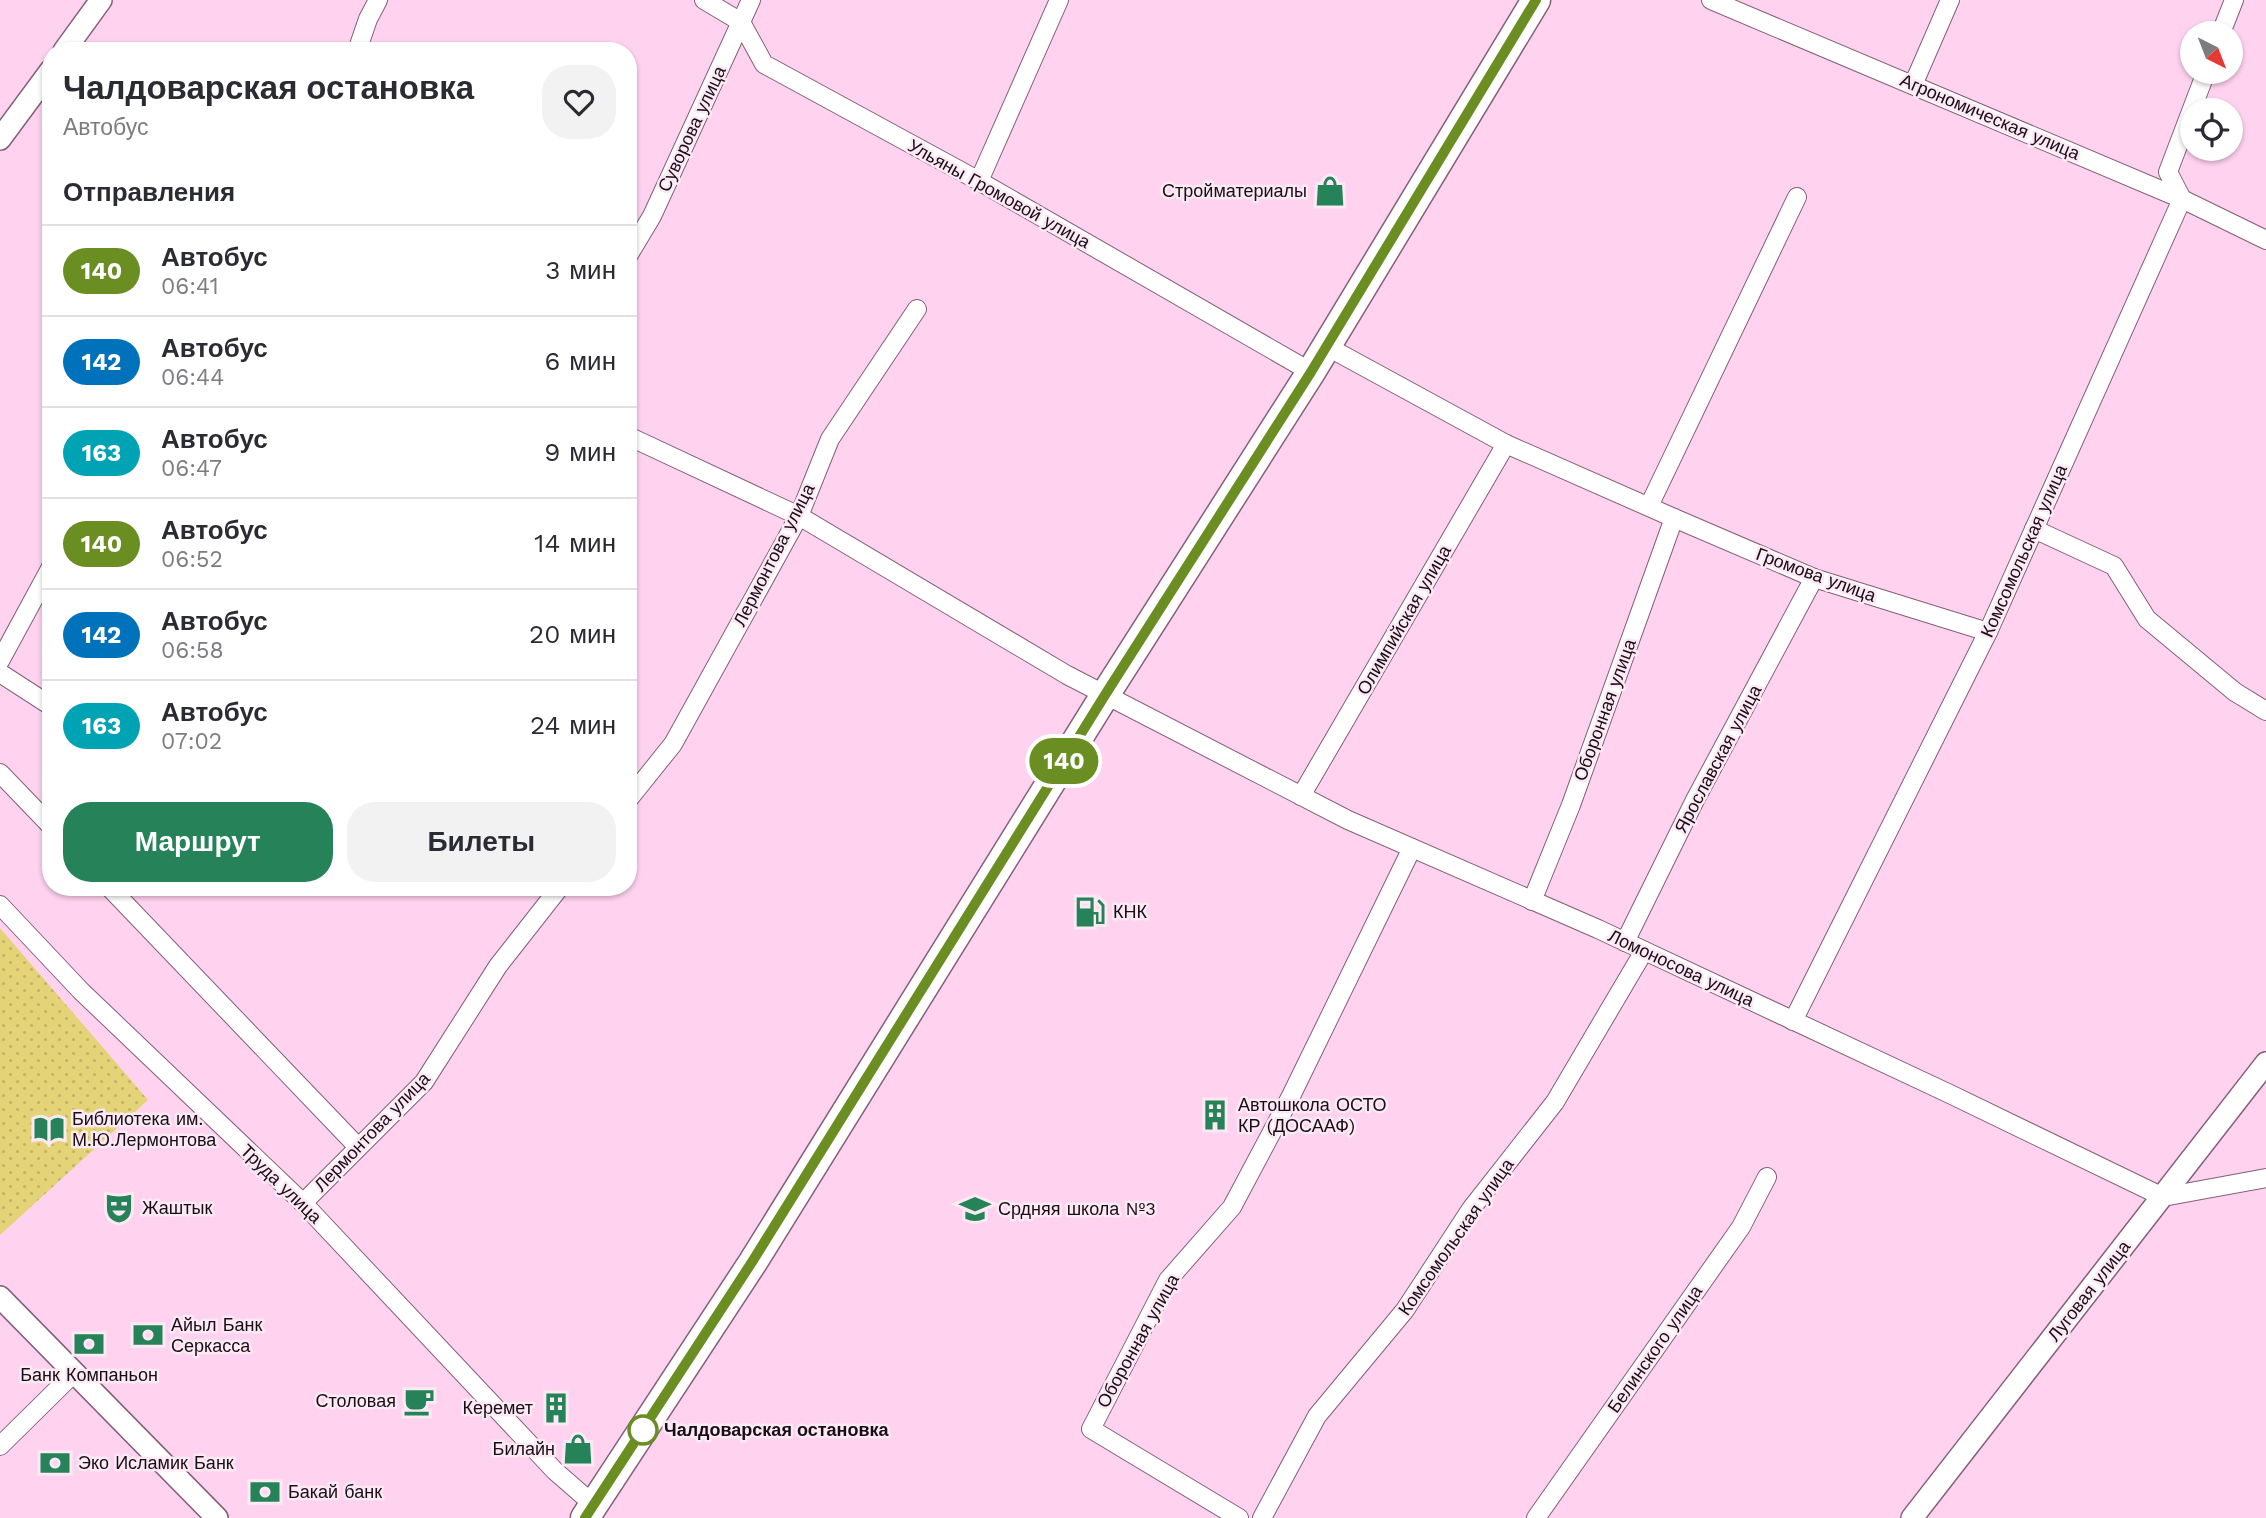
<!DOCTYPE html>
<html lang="ru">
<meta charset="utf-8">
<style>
body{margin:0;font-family:"Work Sans",sans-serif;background:#f2f2f3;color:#2b2b33;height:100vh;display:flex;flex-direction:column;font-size:26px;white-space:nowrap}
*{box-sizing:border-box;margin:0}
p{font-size:23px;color:#7c7c81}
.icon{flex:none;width:38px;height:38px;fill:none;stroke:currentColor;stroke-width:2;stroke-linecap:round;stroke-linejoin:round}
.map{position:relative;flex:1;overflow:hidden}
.side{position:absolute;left:42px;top:42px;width:595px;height:854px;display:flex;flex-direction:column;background:#fff;border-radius:28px;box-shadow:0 2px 5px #0004}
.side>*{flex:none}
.badge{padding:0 14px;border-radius:23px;font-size:24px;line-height:46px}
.needle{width:46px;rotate:138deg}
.buttons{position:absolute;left:2180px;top:21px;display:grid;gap:14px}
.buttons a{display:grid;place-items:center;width:63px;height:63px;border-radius:50%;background:#fff;box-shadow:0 2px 5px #0004;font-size:35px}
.map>.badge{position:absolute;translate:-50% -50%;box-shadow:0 0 0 4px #fff}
h2{padding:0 21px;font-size:26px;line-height:63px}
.round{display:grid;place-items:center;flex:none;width:74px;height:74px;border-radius:28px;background:#f2f2f3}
.headline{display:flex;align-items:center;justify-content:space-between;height:119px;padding:0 21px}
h1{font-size:33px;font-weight:800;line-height:52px}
.button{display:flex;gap:14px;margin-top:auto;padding:14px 21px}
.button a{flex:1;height:80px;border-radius:28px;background:#268258;color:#fff;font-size:28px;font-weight:800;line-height:80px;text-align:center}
.button a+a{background:#f2f2f3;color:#2b2b33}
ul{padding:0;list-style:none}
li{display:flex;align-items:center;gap:21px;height:91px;padding:0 21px;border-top:2px solid #e1e1e2}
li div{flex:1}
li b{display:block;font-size:26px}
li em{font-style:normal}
li .badge{min-width:77px;font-weight:700;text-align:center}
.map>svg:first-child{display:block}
.park{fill:url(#park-dots)}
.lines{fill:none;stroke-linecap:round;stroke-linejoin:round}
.minor-casing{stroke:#855e78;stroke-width:20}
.tertiary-casing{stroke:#855e78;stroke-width:24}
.trunk-casing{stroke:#855e78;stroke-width:31}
.minor{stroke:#fff;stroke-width:18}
.tertiary{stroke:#fff;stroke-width:21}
.trunk{stroke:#fff;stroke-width:28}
.line-casing{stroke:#fff;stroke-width:16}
.line{stroke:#6b8e23;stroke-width:10}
.stop-dot{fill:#fff;stroke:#6b8e23;stroke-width:3.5}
.labels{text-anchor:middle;stroke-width:5;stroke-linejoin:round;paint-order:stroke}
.street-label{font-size:18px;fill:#1b0d17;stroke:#fbe9f4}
.poi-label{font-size:18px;fill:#1b0d17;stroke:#fbe9f4;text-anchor:start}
.stop-label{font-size:18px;font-weight:bold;fill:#1b0d17;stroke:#fbe9f4;text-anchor:start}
</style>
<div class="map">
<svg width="2266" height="1518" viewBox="0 0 2266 1518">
<defs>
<pattern id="park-dots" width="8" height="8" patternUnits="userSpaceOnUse" patternTransform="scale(1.75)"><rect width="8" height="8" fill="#e4d377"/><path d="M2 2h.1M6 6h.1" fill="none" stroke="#c3b466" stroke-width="1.8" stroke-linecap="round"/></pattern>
</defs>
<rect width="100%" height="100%" fill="#ffd2ef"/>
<polygon class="park" points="0,928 148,1100 0,1235"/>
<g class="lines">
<g class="minor-casing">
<g id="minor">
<polyline points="704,0 741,22 764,64 979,181 1311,372"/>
<polyline points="1711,0 2182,199 2266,240"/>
<polyline points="2221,33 2234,0"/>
<polyline points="357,51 368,19 378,0"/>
<polyline points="1913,85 1950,0"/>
<polyline points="979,181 1059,0"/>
<polyline points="628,256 652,216 751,0"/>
<polyline points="1326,346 1506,444 1674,518 1814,578 1988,632"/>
<polyline points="628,436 799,516 1067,675 1348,820 1598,929 1952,1095 2163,1197 2266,1178"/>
<polyline points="1649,506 1797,197"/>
<polyline points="2034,529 2114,566 2147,619 2235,692 2266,711"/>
<polyline points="0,661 51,567"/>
<polyline points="0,673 51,706"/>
<polyline points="0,773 51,826"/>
<polyline points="1301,796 1506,444"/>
<polyline points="628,800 673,744 799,516 830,439 917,309"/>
<polyline points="109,887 358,1147"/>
<polyline points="1532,901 1571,805 1674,518"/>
<polyline points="0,905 81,991 303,1203 555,1471 594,1505"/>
<polyline points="1625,942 1695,800 1814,578"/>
<polyline points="1793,1021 1988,632 2182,199 2168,172 2206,72"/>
<polyline points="303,1203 424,1082 498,966 560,887"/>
<polyline points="0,1446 74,1373"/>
<polyline points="1239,1518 1091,1429 1168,1280 1232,1207 1291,1096 1412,848"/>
<polyline points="1262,1518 1317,1416 1405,1310 1471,1209 1555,1102 1644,951"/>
<polyline points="1536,1518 1741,1227 1767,1177"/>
</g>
</g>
<g class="tertiary-casing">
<g id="tertiary">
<polyline points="64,51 101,0"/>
<polyline points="0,139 51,70"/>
<polyline points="0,1297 217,1518"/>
<polyline points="1912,1518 2266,1063"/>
</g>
</g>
<g class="trunk-casing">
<polyline id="trunk" points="585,1518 753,1262 1105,695 1311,372 1536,0"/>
</g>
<use href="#minor" class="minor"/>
<use href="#tertiary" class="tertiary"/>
<use href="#trunk" class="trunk"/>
</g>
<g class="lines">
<g class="line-casing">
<polyline id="line" points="585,1518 752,1262 1105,695 1311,372 1536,0"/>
</g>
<use href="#line" class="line"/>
</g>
<defs>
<g id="shop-bare" transform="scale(2.415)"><path d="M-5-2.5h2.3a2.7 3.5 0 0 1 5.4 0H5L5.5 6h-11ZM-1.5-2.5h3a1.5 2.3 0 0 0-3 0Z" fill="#268258" stroke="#fbe9f4" stroke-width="2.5" paint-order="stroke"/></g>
<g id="fuel-bare" transform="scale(2.415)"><path d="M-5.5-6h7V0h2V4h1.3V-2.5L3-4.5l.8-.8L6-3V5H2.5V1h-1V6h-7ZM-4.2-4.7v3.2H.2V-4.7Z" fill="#268258" stroke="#fbe9f4" stroke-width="2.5" paint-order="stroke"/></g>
<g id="building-bare" transform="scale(2.415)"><path d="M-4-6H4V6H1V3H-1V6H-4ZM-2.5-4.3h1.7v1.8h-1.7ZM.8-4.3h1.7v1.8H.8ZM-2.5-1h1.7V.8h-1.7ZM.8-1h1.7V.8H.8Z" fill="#268258" stroke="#fbe9f4" stroke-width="2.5" paint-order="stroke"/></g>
<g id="library-bare" transform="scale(2.415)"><path d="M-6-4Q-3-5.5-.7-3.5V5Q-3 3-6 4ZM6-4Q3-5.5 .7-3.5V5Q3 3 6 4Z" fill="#268258" stroke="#fbe9f4" stroke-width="2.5" paint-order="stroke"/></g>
<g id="theatre-bare" transform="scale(2.415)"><path d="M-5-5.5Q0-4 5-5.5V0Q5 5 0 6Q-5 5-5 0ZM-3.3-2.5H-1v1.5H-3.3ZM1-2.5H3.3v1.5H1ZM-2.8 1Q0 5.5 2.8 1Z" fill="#268258" stroke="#fbe9f4" stroke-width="2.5" paint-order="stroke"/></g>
<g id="school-bare" transform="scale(2.415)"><path d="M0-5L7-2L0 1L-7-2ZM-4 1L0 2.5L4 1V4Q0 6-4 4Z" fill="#268258" stroke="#fbe9f4" stroke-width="2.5" paint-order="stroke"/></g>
<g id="bank-bare" transform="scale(2.415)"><path d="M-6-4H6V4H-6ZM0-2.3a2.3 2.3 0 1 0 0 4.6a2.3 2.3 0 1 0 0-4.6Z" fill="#268258" stroke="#fbe9f4" stroke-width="2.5" paint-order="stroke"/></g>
<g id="cafe-bare" transform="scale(2.415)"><path d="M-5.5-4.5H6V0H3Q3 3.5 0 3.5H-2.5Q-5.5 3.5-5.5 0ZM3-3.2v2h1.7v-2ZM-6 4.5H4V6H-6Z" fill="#268258" stroke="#fbe9f4" stroke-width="2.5" paint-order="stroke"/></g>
</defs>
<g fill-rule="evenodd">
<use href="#shop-bare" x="1330" y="191"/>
<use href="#fuel-bare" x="1090" y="912"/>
<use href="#building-bare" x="1215" y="1115"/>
<use href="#library-bare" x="49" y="1129"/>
<use href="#theatre-bare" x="119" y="1208"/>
<use href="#school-bare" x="975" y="1209"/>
<use href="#bank-bare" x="148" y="1335"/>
<use href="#bank-bare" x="89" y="1344"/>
<use href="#cafe-bare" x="419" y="1401"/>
<use href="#building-bare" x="556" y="1408"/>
<use href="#shop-bare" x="578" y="1449"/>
<use href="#bank-bare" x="55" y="1463"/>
<use href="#bank-bare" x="265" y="1492"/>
</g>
<circle class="stop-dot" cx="643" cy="1430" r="14"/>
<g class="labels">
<g class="street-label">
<text transform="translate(1990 117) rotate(23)" y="6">Агрономическая улица</text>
<text transform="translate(692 129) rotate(-65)" y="6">Суворова улица</text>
<text transform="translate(999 194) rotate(29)" y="6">Ульяны Громовой улица</text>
<text transform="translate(2024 551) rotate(-66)" y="6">Комсомольская улица</text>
<text transform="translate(774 555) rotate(-63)" y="6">Лермонтова улица</text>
<text transform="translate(1816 575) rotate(20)" y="6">Громова улица</text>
<text transform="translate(1404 620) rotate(-60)" y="6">Олимпийская улица</text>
<text transform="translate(1605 710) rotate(-70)" y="6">Оборонная улица</text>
<text transform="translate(1718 759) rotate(-62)" y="6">Ярославская улица</text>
<text transform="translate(1681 968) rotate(25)" y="6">Ломоносова улица</text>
<text transform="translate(372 1132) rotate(-46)" y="6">Лермонтова улица</text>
<text transform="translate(281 1184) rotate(44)" y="6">Труда улица</text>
<text transform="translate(1456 1237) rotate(-55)" y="6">Комсомольская улица</text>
<text transform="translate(2089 1291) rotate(-52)" y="6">Луговая улица</text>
<text transform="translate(1138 1341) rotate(-61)" y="6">Оборонная улица</text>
<text transform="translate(1655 1349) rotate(-55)" y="6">Белинского улица</text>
</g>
<g class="poi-label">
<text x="1307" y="197" text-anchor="end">Стройматериалы</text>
<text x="1113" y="918">КНК</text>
<text x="1238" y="1111">Автошкола ОСТО<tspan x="1238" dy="21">КР (ДОСААФ)</tspan></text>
<text x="72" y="1125">Библиотека им.<tspan x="72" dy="21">М.Ю.Лермонтова</tspan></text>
<text x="142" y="1214">Жаштык</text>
<text x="998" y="1215">Срдняя школа №3</text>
<text x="171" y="1331">Айыл Банк<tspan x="171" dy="21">Серкасса</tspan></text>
<text x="89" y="1381" text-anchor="middle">Банк Компаньон</text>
<text x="396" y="1407" text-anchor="end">Столовая</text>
<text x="533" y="1414" text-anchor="end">Керемет</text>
<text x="555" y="1455" text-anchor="end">Билайн</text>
<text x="78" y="1469">Эко Исламик Банк</text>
<text x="288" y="1498">Бакай банк</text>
</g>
<g class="stop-label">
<text x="664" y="1436">Чалдоварская остановка</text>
</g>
</g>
</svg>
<div class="buttons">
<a><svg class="needle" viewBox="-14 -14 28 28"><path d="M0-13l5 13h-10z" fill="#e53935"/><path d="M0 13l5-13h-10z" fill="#7c7c81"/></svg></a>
<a><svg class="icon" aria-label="locate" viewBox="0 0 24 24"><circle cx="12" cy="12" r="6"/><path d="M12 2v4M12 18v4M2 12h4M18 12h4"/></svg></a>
</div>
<b class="badge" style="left:1064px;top:761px;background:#6b8e23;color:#fff">140</b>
<section class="side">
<div class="headline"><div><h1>Чалдоварская остановка</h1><p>Автобус</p></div><a class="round"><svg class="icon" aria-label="heart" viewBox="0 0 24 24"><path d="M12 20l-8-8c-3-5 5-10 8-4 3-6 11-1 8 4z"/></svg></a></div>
<h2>Отправления</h2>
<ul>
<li><span class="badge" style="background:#6b8e23;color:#fff">140</span><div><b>Автобус</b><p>06:41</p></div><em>3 мин</em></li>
<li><span class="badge" style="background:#0072bc;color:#fff">142</span><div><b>Автобус</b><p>06:44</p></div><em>6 мин</em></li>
<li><span class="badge" style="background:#00a3b4;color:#fff">163</span><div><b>Автобус</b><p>06:47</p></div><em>9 мин</em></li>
<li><span class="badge" style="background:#6b8e23;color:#fff">140</span><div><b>Автобус</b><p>06:52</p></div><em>14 мин</em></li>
<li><span class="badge" style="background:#0072bc;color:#fff">142</span><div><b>Автобус</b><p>06:58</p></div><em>20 мин</em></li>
<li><span class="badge" style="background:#00a3b4;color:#fff">163</span><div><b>Автобус</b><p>07:02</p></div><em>24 мин</em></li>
</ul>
<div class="button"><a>Маршрут</a><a>Билеты</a></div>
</section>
</div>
